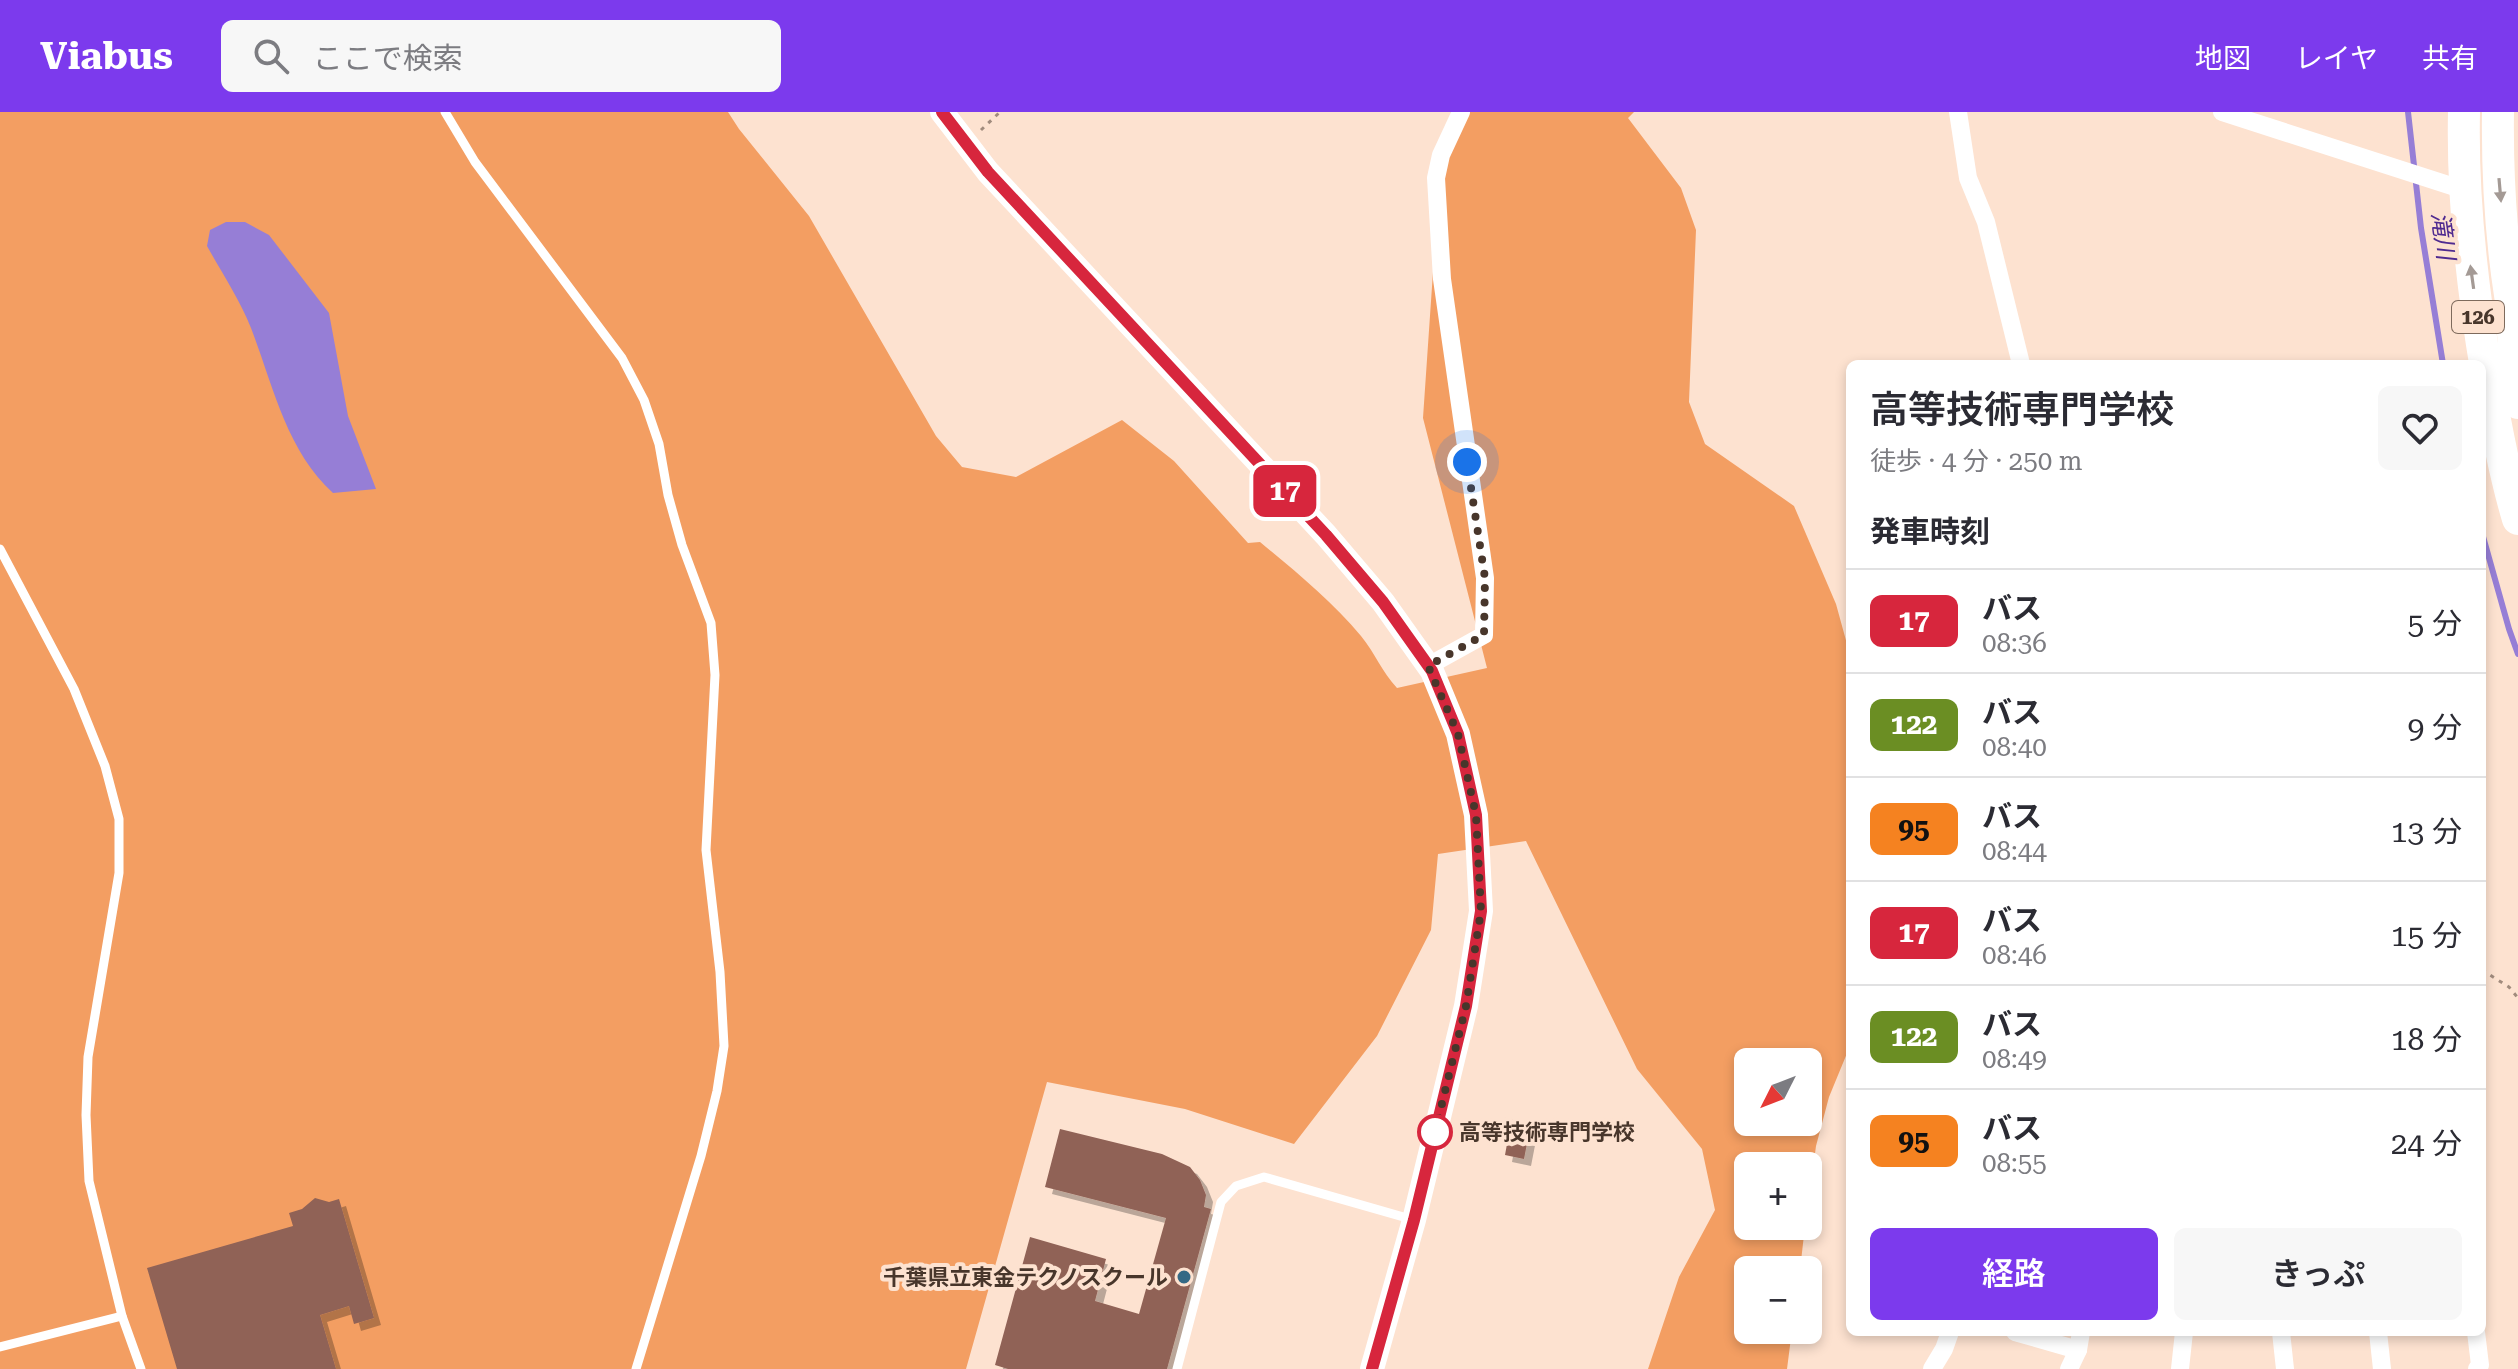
<!DOCTYPE html>
<html lang="ja">
<meta charset="utf-8">
<style>
body{margin:0;font-family:"Roboto Serif","Noto Sans JP",serif;background:#f7f7f7;color:#2b2b33;height:100vh;display:flex;flex-direction:column;font-size:30px;white-space:nowrap}
*{box-sizing:border-box;margin:0}
p{font-size:26px;color:#7c7c81}
.icon{flex:none;width:44px;height:44px;fill:none;stroke:currentColor;stroke-width:2;stroke-linecap:round;stroke-linejoin:round}
.map{position:relative;flex:1;overflow:hidden}
.sheet{position:absolute;left:1846px;top:248px;width:640px;height:976px;display:flex;flex-direction:column;background:#fff;border-radius:12px;box-shadow:0 4px 12px #0003}
.sheet>*{flex:none}
.badge{padding:0 16px;border-radius:12px;font-size:28px;line-height:52px}
.needle{width:52px;rotate:228deg}
.buttons{position:absolute;left:1734px;top:936px;display:grid;gap:16px}
.buttons a{display:grid;place-items:center;width:88px;height:88px;border-radius:12px;background:#fff;box-shadow:0 4px 12px #0003;font-size:40px}
.you{position:absolute;width:40px;height:40px;margin:-20px;border:6px solid #fff;border-radius:50%;background:#1a73e8;box-shadow:0 0 0 12px #1a73e833}
.map>.badge{position:absolute;translate:-50% -50%;box-shadow:0 0 0 4px #fff}
h2{padding:0 24px;font-size:30px;line-height:72px}
.round{display:grid;place-items:center;flex:none;width:84px;height:84px;border-radius:12px;background:#f7f7f7}
.overview{display:flex;align-items:center;justify-content:space-between;height:136px;padding:0 24px}
h1{font-size:38px;font-weight:600;line-height:60px}
.action{display:flex;gap:16px;margin-top:auto;padding:16px 24px}
.action a{flex:1;height:92px;border-radius:12px;background:#7c3aed;color:#fff;font-size:32px;font-weight:600;line-height:92px;text-align:center}
.action a+a{background:#f7f7f7;color:#2b2b33}
ul{padding:0;list-style:none}
li{display:flex;align-items:center;gap:24px;height:104px;padding:0 24px;border-top:2px solid #e1e1e2}
li div{flex:1}
li b{display:block;font-size:30px}
li em{font-style:normal}
li .badge{min-width:88px;font-weight:700;text-align:center}
header{display:flex;align-items:center;gap:48px;box-sizing:border-box;height:112px;padding:0 40px;background:#7c3aed;color:#fff}
header strong{font-size:38px}
nav{display:flex;gap:44px;margin-inline-start:auto;font-size:28px}
.search{width:560px;height:72px;background:#f7f7f7;display:flex;align-items:center;gap:20px;box-sizing:border-box;padding:0 28px;border-radius:12px;color:#7c7c81;font-size:30px}
.map>svg:first-child{display:block}
.green{fill:#f39e62;fill-rule:evenodd}
.water{fill:#967ed6}
.lines{fill:none;stroke-linecap:round;stroke-linejoin:round}
.stream{stroke:#967ed6;stroke-width:6}
.building{fill:#906256;filter:url(#shadow)}
.path{stroke:#a18b7d;stroke-width:3;stroke-dasharray:4 6;stroke-linecap:butt}
.lane{stroke:#fff;stroke-width:9}
.street{stroke:#fff;stroke-width:18}
.secondary{stroke:#fff;stroke-width:24}
.highway{stroke:#fff;stroke-width:32}
.oneway{fill:#a49a95}
.line-casing{stroke:#fff;stroke-width:18}
.line{stroke:#d7263d;stroke-width:12}
.walk{stroke:#48362b;stroke-width:8;stroke-dasharray:0 14.4}
.stop-dot{fill:#fff;stroke:#d7263d;stroke-width:4}
.poi-dot{fill:#356985;stroke:#fde2d0;stroke-width:3}
.labels{text-anchor:middle;stroke-width:8;stroke-linejoin:round;paint-order:stroke}
.shield{fill:#fde2d0;stroke:#7e6a5c;stroke-width:2}
.shield-label{font-size:20px;font-weight:bold;fill:#48362b}
.stop-label{font-size:22px;font-weight:bold;fill:#48362b;stroke:#fde2d0;text-anchor:start}
.poi-label{font-size:22px;font-weight:bold;fill:#48362b;stroke:#fde2d0;text-anchor:end}
.water-label{font-size:24px;font-style:italic;fill:#4f2a90;stroke:#fde2d0}
</style>
<header>
<strong>Viabus</strong>
<div class="search"><svg class="icon" aria-label="search" viewBox="0 0 24 24"><circle cx="10" cy="10" r="6"/><path d="M15 15l6 6"/></svg>ここで検索</div>
<nav><a>地図</a><a>レイヤ</a><a>共有</a></nav>
</header>
<div class="map">
<svg width="2518" height="1257" viewBox="0 0 2518 1257">
<defs>
<filter id="shadow"><feDropShadow dx="7" dy="7" stdDeviation="0" flood-color="#0004"/></filter>
</defs>
<rect width="100%" height="100%" fill="#fde2d0"/>
<path class="green" d="M0 0H728L739 17 809 104 936 324 962 355 1016 365 1122 308 1174 349 1248 431 1260 430C1295 459 1332 489 1361 524 1375 541 1382 560 1397 576L1487 556 1423 306 1441 43 1462 0H1634L1628 6 1681 76 1696 118 1689 290 1705 332 1794 394 1836 492 1850 543V934L1829 985 1816 1034 1808 1094V1054H1748V1114H1805L1800 1158H1748V1218H1792L1787 1257H1648L1679 1165 1715 1098 1702 1037 1637 957 1526 729 1438 742 1431 818 1377 924 1294 1032 1185 997 1047 970 966 1257H0ZM1748 950H1808V1010H1748Z"/>
<path class="water" d="M226 110H245L269 123 329 201 348 304 376 377 333 381C286 338 273 273 251 216 240 188 222 161 207 134L210 118Z"/>
<g class="lines">
<g class="stream">
<polyline points="2408,0 2421,116 2443,252"/>
<polyline points="2482,421 2509,517 2518,542"/>
</g>
</g>
<g class="building">
<polygon points="1507,1006 1531,1011 1524,1047 1505,1043 1507,1032 1501,1031"/>
<polygon points="1060,1017 1162,1042 1190,1055 1200,1068 1206,1083 1204,1095 1211,1097 1167,1257 1008,1257 995,1253 1030,1125 1106,1147 1095,1189 1139,1202 1166,1106 1045,1075"/>
<polygon points="315,1086 329,1090 339,1087 374,1206 354,1212 349,1194 320,1203 336,1257 177,1257 147,1156 293,1114 289,1101 302,1097"/>
</g>
<g class="lines">
<g class="path">
<polyline points="981,18 1000,0"/>
<polyline points="2482,858 2509,875 2518,886"/>
</g>
<g class="lane">
<polyline points="445,0 475,50 622,246 644,288 659,332 668,383 682,433 711,511 715,563 706,738 720,860 724,934 717,979 701,1044 636,1257"/>
<polyline points="0,437 74,577 105,654 119,707 119,761 88,945 86,1003 89,1069 122,1204 141,1257"/>
<polyline points="0,1235 122,1204"/>
<polyline points="1177,1257 1221,1090 1236,1074 1264,1065 1414,1108"/>
</g>
<g class="street">
<polyline points="1958,0 1968,66 1986,110 2021,252"/>
<polyline points="2222,0 2464,78"/>
<polyline points="1428,554 1484,523 1485,466 1442,167 1436,66 1441,43 1461,0"/>
<polyline points="2015,1220 2078,1238"/>
<polyline points="2281,1220 2285,1257"/>
<polyline points="2378,1220 2382,1257"/>
<polyline points="2476,1220 2480,1253 2477,1257"/>
<polyline points="1932,1257 1944,1237 1950,1220"/>
<polyline points="2069,1257 2078,1238 2081,1220"/>
<polyline points="2180,1257 2184,1220"/>
</g>
<polyline class="secondary" points="942,0 988,60 1326,423 1383,490 1432,559 1458,622 1476,703 1481,799 1466,894 1414,1108 1372,1257"/>
<g class="highway">
<path d="M2464 0C2462 89 2472 175 2487 263 2495 311 2504 360 2518 407"/>
<path d="M2498 0C2497 75 2503 154 2518 228"/>
<polyline points="2512,207 2518,291"/>
</g>
</g>
<defs><path id="oneway-solid" d="M-6-.8H1V-3.2L6.5 0L1 3.2V.8H-6Z" transform="scale(2)"/></defs>
<g class="oneway">
<use href="#oneway-solid" transform="translate(2500 78) rotate(85)"/>
<use href="#oneway-solid" transform="translate(2472 165) rotate(-98)"/>
</g>
<g class="lines">
<g class="line-casing">
<polyline id="line" points="942,0 988,60 1326,423 1383,490 1432,559 1458,622 1476,703 1481,799 1466,894 1414,1108 1372,1257"/>
</g>
<use href="#line" class="line"/>
<polyline class="walk" points="1435,1020 1466,894 1481,799 1476,703 1458,622 1428,554 1484,523 1485,466 1467,350"/>
</g>
<circle class="stop-dot" cx="1435" cy="1020" r="16"/>
<circle class="poi-dot" cx="1184" cy="1165" r="8"/>
<g class="labels">
<rect class="shield" x="2452" y="189" width="52" height="32" rx="6"/>
<g class="shield-label">
<text x="2478" y="212">126</text>
</g>
<g class="stop-label">
<text x="1459" y="1028">高等技術専門学校</text>
</g>
<g class="poi-label">
<text x="1168" y="1173">千葉県立東金テクノスクール</text>
</g>
<g class="water-label">
<text transform="translate(2443 124) rotate(82)" y="8">滝川</text>
</g>
</g>
</svg>
<div class="buttons">
<a><svg class="needle" viewBox="-14 -14 28 28"><path d="M0-13l5 13h-10z" fill="#e53935"/><path d="M0 13l5-13h-10z" fill="#7c7c81"/></svg></a>
<a>+</a>
<a>−</a>
</div>
<div class="you" style="left:1467px;top:350px"></div>
<b class="badge" style="left:1285px;top:379px;background:#d7263d;color:#fff">17</b>
<section class="sheet">
<div class="overview"><div><h1>高等技術専門学校</h1><p>徒歩 · 4 分 · 250 m</p></div><a class="round"><svg class="icon" aria-label="heart" viewBox="0 0 24 24"><path d="M12 20l-8-8c-3-5 5-10 8-4 3-6 11-1 8 4z"/></svg></a></div>
<h2>発車時刻</h2>
<ul>
<li><span class="badge" style="background:#d7263d;color:#fff">17</span><div><b>バス</b><p>08:36</p></div><em>5 分</em></li>
<li><span class="badge" style="background:#6b8e23;color:#fff">122</span><div><b>バス</b><p>08:40</p></div><em>9 分</em></li>
<li><span class="badge" style="background:#f58220;color:#111">95</span><div><b>バス</b><p>08:44</p></div><em>13 分</em></li>
<li><span class="badge" style="background:#d7263d;color:#fff">17</span><div><b>バス</b><p>08:46</p></div><em>15 分</em></li>
<li><span class="badge" style="background:#6b8e23;color:#fff">122</span><div><b>バス</b><p>08:49</p></div><em>18 分</em></li>
<li><span class="badge" style="background:#f58220;color:#111">95</span><div><b>バス</b><p>08:55</p></div><em>24 分</em></li>
</ul>
<div class="action"><a>経路</a><a>きっぷ</a></div>
</section>
</div>
